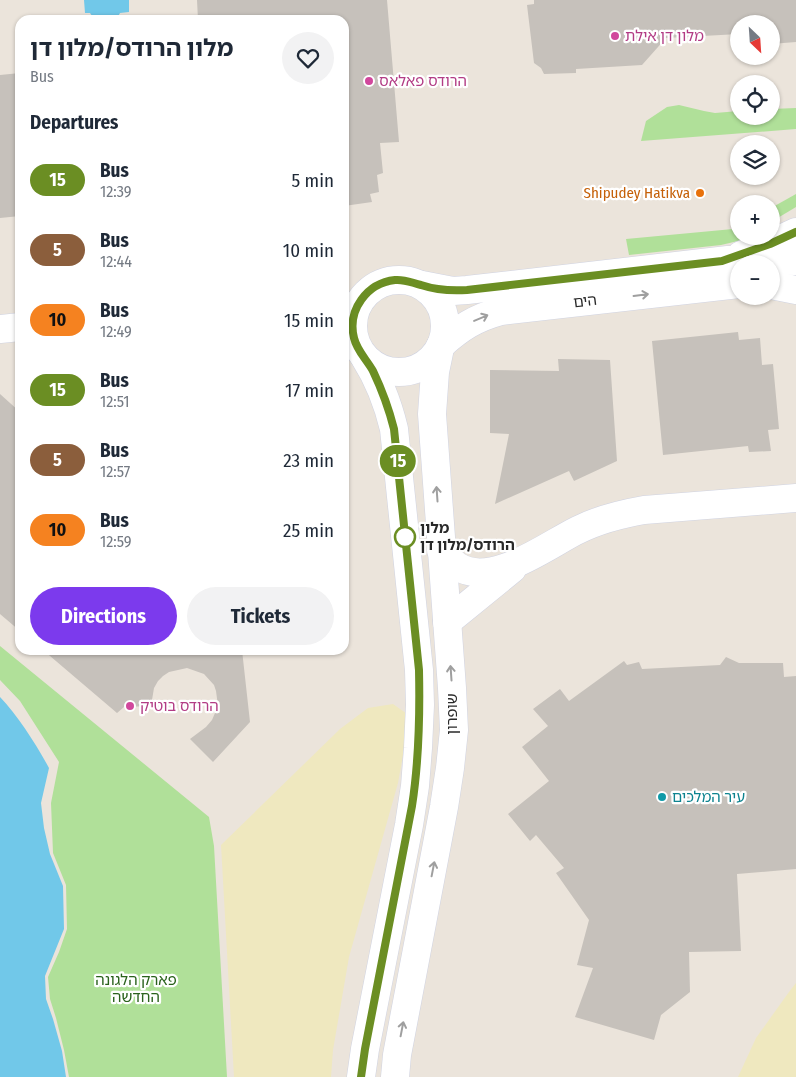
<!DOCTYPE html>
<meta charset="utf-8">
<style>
body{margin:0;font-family:"Fira Sans Condensed","Noto Sans Hebrew",sans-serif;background:#f2f2f3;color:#1f2937;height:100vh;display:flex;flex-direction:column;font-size:19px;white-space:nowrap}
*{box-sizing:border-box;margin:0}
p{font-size:16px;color:#747a83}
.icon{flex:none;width:28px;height:28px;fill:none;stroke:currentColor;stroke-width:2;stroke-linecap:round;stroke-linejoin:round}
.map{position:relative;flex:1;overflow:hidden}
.side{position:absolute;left:15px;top:15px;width:334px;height:640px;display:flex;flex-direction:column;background:#fff;border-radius:15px;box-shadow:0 1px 4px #0004}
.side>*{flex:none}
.badge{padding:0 10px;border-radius:16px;font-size:18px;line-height:32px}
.needle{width:32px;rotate:155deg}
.controls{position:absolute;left:730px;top:15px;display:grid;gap:10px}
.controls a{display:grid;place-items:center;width:50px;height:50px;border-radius:50%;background:#fff;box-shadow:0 1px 4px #0004;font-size:25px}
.map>.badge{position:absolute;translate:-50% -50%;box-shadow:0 0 0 2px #fff}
h2{padding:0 15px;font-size:19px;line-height:45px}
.round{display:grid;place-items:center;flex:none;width:52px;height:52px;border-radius:26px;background:#f2f2f3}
.head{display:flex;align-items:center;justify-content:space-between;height:85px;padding:0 15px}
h1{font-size:24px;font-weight:700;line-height:38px}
.primary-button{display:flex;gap:10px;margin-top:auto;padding:10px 15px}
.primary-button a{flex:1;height:58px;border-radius:30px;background:#7c3aed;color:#fff;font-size:20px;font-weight:700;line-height:58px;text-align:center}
.primary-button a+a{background:#f2f2f3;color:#1f2937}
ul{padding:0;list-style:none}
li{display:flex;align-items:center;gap:15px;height:70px;padding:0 15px}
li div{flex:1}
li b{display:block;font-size:19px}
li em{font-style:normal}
li .badge{min-width:55px;font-weight:700;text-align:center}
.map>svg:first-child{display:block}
.green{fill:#b0e099}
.sand{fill:#efe8bf}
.water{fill:#71c8e9}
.building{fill:#c6c1bb}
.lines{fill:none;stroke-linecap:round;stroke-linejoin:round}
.street-casing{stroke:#d0d3e1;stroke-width:29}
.street{stroke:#fff;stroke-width:28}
.oneway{stroke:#9f9f9f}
.line-casing{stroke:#fff;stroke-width:11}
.line{stroke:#6b8e23;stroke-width:8}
.hotel-dot{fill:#d1479c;stroke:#fff;stroke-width:2}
.food-dot{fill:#e8710a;stroke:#fff;stroke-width:2}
.stop-dot{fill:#fff;stroke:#6b8e23;stroke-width:2.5}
.culture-dot{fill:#0f9aa8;stroke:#fff;stroke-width:2}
.labels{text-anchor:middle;stroke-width:4.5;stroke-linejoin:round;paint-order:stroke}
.hotel-label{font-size:15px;fill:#b23c85;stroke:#fff;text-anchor:start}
.food-label{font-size:15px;fill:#c56008;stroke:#fff;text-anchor:end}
.street-label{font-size:15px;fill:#292929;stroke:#fff}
.stop-label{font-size:15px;font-weight:bold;fill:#292929;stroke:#fff;text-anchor:start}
.culture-label{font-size:15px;fill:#0d838f;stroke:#fff;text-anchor:start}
.park-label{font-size:15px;fill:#2a621c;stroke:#fff}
</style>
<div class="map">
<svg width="796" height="1077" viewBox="0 0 796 1077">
<rect width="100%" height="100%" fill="#ebe4db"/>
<g class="green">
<polygon points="679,105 704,111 715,113 739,111 739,116 771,116 771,109 796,108 796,129 641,141 646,121 667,107"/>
<polygon points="796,194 796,207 771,222 771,208"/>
<polygon points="739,226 739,236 746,236 738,241 721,245 629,255 626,239 733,229"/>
<polygon points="0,646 209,817 214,846 227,1077 69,1077 64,1050 56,1018 50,999 48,977 59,952 67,929 66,885 53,853 51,803 59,762 20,701 0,680"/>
</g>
<g class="sand">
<polygon points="393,704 410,716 398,783 349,957 333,1050 331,1077 234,1077 221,845 340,729 368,708"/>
<polygon points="796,983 796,1077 738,1077 756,1038 789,992"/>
</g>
<g class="water">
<polygon points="84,0 129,0 129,12 120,13 116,20 95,20 90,13 85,13"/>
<path d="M0 697C18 716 36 744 49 768L41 803 44 828 50 854 63 886 64 929 45 976 46 999 53 1019 62 1051 66 1077H0Z"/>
</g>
<g class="building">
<polygon points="197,0 387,0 399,142 380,143 383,173 377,175 379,192 370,194 372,202 344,206 344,20 198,20"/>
<polygon points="534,0 796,0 796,42 771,44 771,24 739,24 739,34 666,38 642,65 576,69 576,73 544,74 541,68 534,63 527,5 534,4"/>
<polygon points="20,73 20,216 0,218 0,75"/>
<polygon points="738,332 739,340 760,338 762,365 773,364 779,429 768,430 771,451 749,452 748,446 663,455 652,341"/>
<polygon points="558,359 610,360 617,461 574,481 569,471 495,504 509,434 490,433 490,370 559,371"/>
<polygon points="0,394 20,412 20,631 0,614"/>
<polygon points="43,650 242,650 250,722 213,762 190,739 206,727 212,720 218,706 216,691 214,685 204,674 187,668 169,672 163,676 158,681 154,688 151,706 124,707 117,713"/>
<polygon points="726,657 739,663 783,663 784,677 796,676 796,869 737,874 741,951 689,952 690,992 661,1015 654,1040 575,1017 593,968 577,965 589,920 556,873 564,868 536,835 530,841 508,814 549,781 522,747 548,726 533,709 560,689 569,701 624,661 627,665 639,662 642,669 720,665"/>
</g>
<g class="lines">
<g class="street-casing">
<g id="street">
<polyline points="741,255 770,244 796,232"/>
<circle cx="399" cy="326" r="46"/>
<polyline points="422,285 453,291 467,290 728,260 796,261"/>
<polyline points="771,285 796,290"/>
<polyline points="0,329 20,327"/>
<path d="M441 345C460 328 475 318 501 311L739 284"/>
<path d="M441 550C446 555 451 562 457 566 491 589 547 545 578 530 598 520 621 514 644 510L796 498"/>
<polyline points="447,622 512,569"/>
<path d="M361 1077 365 1049 409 825 415 786 418 748 420 705 419 670 394 429C388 404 379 380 365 358"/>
<polyline points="395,1077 397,1055 444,807 450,768 454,730 452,688 432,414 435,372 440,348"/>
</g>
</g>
<use href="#street" class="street"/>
</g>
<defs><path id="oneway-shaft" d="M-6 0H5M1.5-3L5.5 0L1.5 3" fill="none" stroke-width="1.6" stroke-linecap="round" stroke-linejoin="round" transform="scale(1.25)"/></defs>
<g class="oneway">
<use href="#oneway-shaft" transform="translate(641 295) rotate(-7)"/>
<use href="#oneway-shaft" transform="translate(481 318) rotate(-23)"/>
<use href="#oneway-shaft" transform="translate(437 494) rotate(-94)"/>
<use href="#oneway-shaft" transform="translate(451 673) rotate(-94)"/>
<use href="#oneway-shaft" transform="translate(433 869) rotate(-79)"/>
<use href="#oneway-shaft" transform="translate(402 1029) rotate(-79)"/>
</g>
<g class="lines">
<g class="line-casing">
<path id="line" d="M361 1077 365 1049 412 806C419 761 420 716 419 670L394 429C389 409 382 390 373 371 367 360 357 351 354 338 347 310 367 283 395 280 405 279 412 283 421 285 436 290 452 291 467 290L722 261 770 244 796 232"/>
</g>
<use href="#line" class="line"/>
</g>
<g class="hotel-dot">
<circle cx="615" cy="36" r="5"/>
<circle cx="369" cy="81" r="5"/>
<circle cx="130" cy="706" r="5"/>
</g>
<circle class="food-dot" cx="700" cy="193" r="5"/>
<circle class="stop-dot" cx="405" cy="537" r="10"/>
<circle class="culture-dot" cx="662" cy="797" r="5"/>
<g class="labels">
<g class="hotel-label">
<text x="625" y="41">מלון דן אילת</text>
<text x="379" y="86">הרודס פאלאס</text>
<text x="140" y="711">הרודס בוטיק</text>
</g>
<g class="food-label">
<text x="690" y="198">Shipudey Hatikva</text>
</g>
<g class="street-label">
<text transform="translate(585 301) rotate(-7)" y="5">הים</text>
<text transform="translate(452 714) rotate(-90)" y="5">שופרון</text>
</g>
<g class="stop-label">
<text x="420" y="533">מלון<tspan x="420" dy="17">הרודס/מלון דן</tspan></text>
</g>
<g class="culture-label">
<text x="672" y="802">עיר המלכים</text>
</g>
<g class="park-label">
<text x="136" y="985">פארק הלגונה<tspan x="136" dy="17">החדשה</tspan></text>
</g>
</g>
</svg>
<div class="controls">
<a><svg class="needle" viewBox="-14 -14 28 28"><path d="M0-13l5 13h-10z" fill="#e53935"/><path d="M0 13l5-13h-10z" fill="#747a83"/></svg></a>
<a><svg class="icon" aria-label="locate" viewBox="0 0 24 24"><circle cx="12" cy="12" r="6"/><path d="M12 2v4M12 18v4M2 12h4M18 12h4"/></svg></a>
<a><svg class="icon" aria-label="layers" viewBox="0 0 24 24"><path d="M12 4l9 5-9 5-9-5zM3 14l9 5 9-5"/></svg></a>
<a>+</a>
<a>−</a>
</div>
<b class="badge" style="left:398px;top:461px;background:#6b8e23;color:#fff">15</b>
<section class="side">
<div class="head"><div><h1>מלון הרודס/מלון דן</h1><p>Bus</p></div><a class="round"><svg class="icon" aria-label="heart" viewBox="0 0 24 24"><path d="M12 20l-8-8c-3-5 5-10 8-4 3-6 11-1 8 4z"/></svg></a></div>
<h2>Departures</h2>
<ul>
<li><span class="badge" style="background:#6b8e23;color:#fff">15</span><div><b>Bus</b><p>12:39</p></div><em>5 min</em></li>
<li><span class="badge" style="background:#8b5e3c;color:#fff">5</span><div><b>Bus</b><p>12:44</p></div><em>10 min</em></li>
<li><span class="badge" style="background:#f58220;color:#111">10</span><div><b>Bus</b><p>12:49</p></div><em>15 min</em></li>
<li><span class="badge" style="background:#6b8e23;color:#fff">15</span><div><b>Bus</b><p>12:51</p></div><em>17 min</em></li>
<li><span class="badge" style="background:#8b5e3c;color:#fff">5</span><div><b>Bus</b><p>12:57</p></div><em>23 min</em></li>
<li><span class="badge" style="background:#f58220;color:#111">10</span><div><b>Bus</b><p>12:59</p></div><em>25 min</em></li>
</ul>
<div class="primary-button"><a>Directions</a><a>Tickets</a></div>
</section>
</div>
